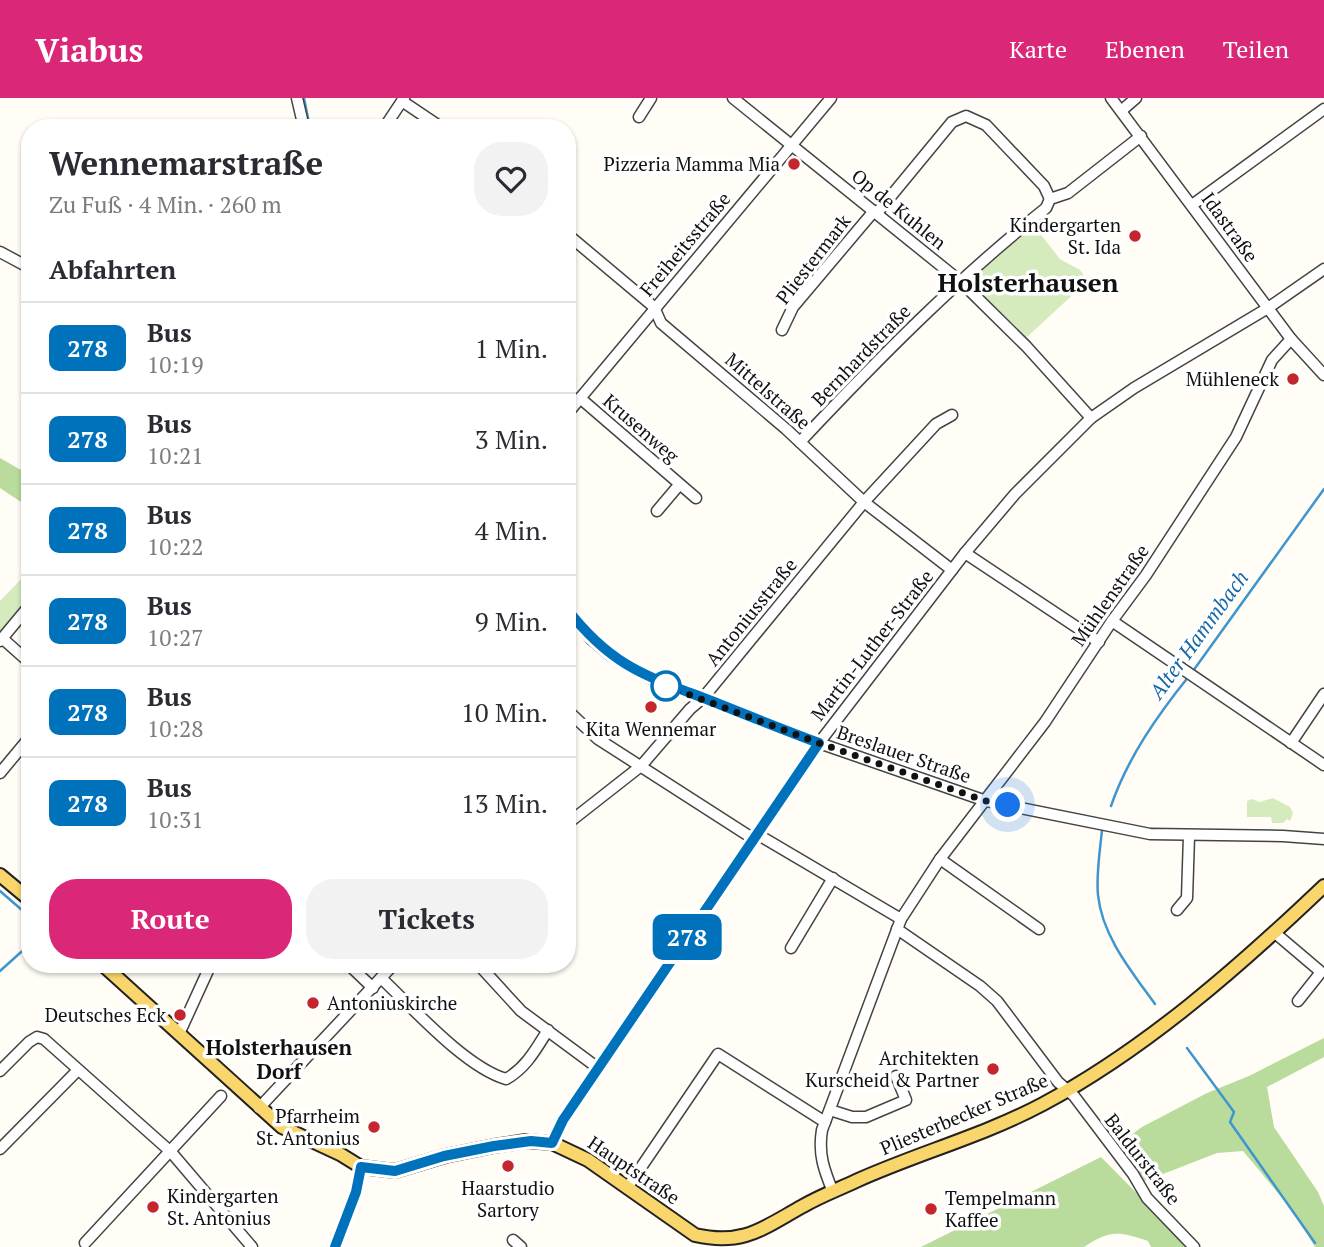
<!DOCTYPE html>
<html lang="de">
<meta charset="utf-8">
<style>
body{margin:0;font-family:"PT Serif",serif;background:#f2f2f3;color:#2b2b33;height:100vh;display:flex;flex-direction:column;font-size:26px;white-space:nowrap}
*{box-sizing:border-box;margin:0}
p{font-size:23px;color:#7c7c81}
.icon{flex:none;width:38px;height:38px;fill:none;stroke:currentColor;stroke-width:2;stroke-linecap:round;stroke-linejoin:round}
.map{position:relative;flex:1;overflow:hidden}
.drawer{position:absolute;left:21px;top:21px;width:555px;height:854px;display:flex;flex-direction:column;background:#fff;border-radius:28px;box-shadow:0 2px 5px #0004}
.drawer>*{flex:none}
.badge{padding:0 14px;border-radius:10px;font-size:24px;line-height:46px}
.you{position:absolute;width:35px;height:35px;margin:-18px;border:5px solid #fff;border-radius:50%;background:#1a73e8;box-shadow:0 0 0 10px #1a73e833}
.map>.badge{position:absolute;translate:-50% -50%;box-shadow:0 0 0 4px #fff}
h2{padding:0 28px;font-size:26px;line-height:63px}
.round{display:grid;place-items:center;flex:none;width:74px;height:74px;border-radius:28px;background:#f2f2f3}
.summary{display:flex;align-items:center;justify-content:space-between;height:119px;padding:0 28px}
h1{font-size:33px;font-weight:700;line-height:52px}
.action{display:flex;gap:14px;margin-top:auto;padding:14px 28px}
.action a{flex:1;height:80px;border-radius:28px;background:#db2777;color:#fff;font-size:28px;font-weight:700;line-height:80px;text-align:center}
.action a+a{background:#f2f2f3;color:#2b2b33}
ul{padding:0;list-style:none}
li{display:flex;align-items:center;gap:21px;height:91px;padding:0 28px;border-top:2px solid #e1e1e2}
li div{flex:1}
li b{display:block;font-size:26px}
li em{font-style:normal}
li .badge{min-width:77px;font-weight:700;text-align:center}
header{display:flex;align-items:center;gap:42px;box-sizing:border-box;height:98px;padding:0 35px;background:#db2777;color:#fff}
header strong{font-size:33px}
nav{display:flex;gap:38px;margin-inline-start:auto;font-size:24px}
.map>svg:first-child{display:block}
.green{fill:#d5ebbd}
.forest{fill:#b9dc9c}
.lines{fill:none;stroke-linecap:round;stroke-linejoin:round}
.stream{stroke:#3f96cf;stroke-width:2.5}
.minor-casing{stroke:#444;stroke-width:13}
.major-casing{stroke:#222;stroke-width:16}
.minor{stroke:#fff;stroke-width:10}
.major{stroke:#f9d66b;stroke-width:12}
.line-casing{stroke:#fff;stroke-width:16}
.line{stroke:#0072bc;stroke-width:10}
.walk{stroke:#111;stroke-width:7;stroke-dasharray:0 12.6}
.poi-dot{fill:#c4262e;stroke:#fff;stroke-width:2.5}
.stop-dot{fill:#fff;stroke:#0072bc;stroke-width:3.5}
.labels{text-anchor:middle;stroke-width:7;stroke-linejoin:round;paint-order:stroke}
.poi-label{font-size:19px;fill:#111;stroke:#fff;text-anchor:end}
.street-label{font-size:19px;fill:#111;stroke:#fff}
.water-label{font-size:21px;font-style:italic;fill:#1768a6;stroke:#fff}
.neighbourhood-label{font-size:21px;font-weight:bold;fill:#111;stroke:#fff}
.district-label{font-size:26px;font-weight:bold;fill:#111;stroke:#fff}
</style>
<header>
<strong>Viabus</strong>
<nav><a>Karte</a><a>Ebenen</a><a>Teilen</a></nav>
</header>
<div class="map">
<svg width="1324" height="1149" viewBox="0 0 1324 1149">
<rect width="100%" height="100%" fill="#fffdf5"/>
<g class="green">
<polygon points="1034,128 1060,161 1080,172 1089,186 1081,193 1079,191 1027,239 976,190 974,183 977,177"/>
<polygon points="30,472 30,502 0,537 0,503"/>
<polygon points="1273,700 1290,709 1293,715 1290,723 1287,721 1283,725 1272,725 1271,719 1247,719 1247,703 1252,701 1260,704"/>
</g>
<g class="forest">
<polygon points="0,360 21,372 22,389 30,378 25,391 30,410 0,390"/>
<polygon points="1324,940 1324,959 1267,989 1274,1029 1318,1094 1324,1108 1324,1149 1315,1149 1293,1113 1243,1053 1217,1055 1145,1083 1120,1045 1142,1029 1207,995 1249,978"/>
<path d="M1101 1059 1190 1149H1151L1148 1143C1118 1133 1110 1132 1084 1149H921Z"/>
</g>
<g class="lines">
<g class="stream">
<polyline points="304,0 310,30"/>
<polyline points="1193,573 1324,391"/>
<path d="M1111 708C1128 659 1157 618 1189 578"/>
<path d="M1102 732C1100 753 1096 776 1098 797 1102 838 1132 874 1155 906"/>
<polyline points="0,793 30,819"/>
<polyline points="0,873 30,846"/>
<polyline points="1187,950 1234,1014 1230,1024 1315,1145"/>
</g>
<g class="minor-casing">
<g id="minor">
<polyline points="297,0 304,30"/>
<polyline points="733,0 960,183 1026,248 1091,320"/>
<polyline points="1111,0 1291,241 1324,277"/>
<polyline points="402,3 442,30"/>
<polyline points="1121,13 1136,0"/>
<polyline points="639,19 651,0"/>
<polyline points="384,30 404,0"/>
<polyline points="1192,107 1324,11"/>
<polyline points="877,115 952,24 966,18 986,27 1044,88 1050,101"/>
<polyline points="567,136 654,209 661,225 786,331 864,404 952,472"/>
<polyline points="0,154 30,170"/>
<polyline points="782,232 793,209 874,113"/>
<polyline points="580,300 696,400"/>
<polyline points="567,316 831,0"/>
<path d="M800 344C878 261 957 181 1046 110L1050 101 1068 95 1141 38"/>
<polyline points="657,413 679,387"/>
<polyline points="965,455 1099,544"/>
<polyline points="567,511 591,541 610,557 652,581 819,645 986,703 1150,736 1283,738 1324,741"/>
<polyline points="1112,523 1324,667"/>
<polyline points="2,540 30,565"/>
<polyline points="0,543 30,507"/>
<polyline points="567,612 598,641 749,738 762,739 901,821"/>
<polyline points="1291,645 1324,596"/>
<polyline points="0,675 30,639"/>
<polyline points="567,726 641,668 690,611 703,600 864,404 936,326 952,317"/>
<polyline points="940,761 1039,831"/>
<polyline points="1177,812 1187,800 1189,738"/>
<polyline points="897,831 980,888 997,903 1058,984 1074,998 1133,1076 1147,1100 1194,1149"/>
<polyline points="1275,835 1321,874 1298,903"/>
<polyline points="791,850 833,780"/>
<polyline points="272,866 283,866"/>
<polyline points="348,866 373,890"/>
<polyline points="478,866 521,913 598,970"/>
<path d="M381 880C413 910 465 969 506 981 526 970 536 951 548 932"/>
<polyline points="179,936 211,866"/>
<polyline points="0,973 29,944 37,939 44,941 171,1054 252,1149"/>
<polyline points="259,1010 394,866"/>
<polyline points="830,1012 852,1019 866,1019 906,1002 896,978"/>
<polyline points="552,1045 563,1022 819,645 965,455 1015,396 1091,320 1134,290 1268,210 1324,171"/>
<polyline points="0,1051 78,972"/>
<polyline points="627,1090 718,956 825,1024"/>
<path d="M833 1094C824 1072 818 1056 822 1032L901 821 940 761 1045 624 1112 523 1146 477 1236 339 1272 262 1291 241"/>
<polyline points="513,1142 521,1149"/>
<polyline points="85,1145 221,998"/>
<polyline points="335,1149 356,1094 361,1069"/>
</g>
</g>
<g class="major-casing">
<g id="major">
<polyline points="0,777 30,802"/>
<path d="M102 866 282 1029 340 1056 361 1069 395 1073 445 1058 494 1048 526 1043 552 1045 588 1062 695 1137C744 1148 763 1130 803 1108 820 1098 839 1091 856 1083 918 1055 983 1038 1043 1006 1146 951 1240 868 1324 788"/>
</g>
</g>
<use href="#minor" class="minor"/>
<use href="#major" class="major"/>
</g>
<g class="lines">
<g class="line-casing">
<path id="line" d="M335 1149 356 1094 361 1069 395 1073 444 1058 494 1048 531 1043 552 1045 563 1022 819 645C784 632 749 618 714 604 647 578 613 570 567 511"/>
</g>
<use href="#line" class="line"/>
<polyline class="walk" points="666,588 819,645 986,703 1008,707"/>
</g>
<g class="poi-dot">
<circle cx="794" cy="66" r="7"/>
<circle cx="1135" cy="138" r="7"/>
<circle cx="1293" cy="281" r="7"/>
<circle cx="651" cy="609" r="7"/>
<circle cx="313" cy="905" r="7"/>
<circle cx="180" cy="917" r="7"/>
<circle cx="993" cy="971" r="7"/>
<circle cx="374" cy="1029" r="7"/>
<circle cx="508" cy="1068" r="7"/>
<circle cx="153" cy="1109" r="7"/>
<circle cx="931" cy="1111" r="7"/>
</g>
<circle class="stop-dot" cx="666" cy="588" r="14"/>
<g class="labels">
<g class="poi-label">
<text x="780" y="73">Pizzeria Mamma Mia</text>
<text x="1121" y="134">Kindergarten<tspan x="1121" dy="22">St. Ida</tspan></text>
<text x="1279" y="288">Mühleneck</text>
<text x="651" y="638" text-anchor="middle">Kita Wennemar</text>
<text x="327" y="912" text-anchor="start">Antoniuskirche</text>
<text x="166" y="924">Deutsches Eck</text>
<text x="979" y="967">Architekten<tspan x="979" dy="22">Kurscheid &amp; Partner</tspan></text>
<text x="360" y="1025">Pfarrheim<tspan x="360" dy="22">St. Antonius</tspan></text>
<text x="508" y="1097" text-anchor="middle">Haarstudio<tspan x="508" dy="22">Sartory</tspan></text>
<text x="167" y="1105" text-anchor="start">Kindergarten<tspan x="167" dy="22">St. Antonius</tspan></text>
<text x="945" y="1107" text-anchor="start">Tempelmann<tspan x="945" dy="22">Kaffee</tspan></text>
</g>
<g class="street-label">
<text transform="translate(899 111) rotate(39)" y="7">Op de Kuhlen</text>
<text transform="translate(1230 129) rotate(54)" y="7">Idastraße</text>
<text transform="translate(685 146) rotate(-50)" y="7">Freiheitsstraße</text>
<text transform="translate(813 161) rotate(-52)" y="7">Pliestermark</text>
<text transform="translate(861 257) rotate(-46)" y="7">Bernhardstraße</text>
<text transform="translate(768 293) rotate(41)" y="7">Mittelstraße</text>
<text transform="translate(641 330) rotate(41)" y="7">Krusenweg</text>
<text transform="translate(1110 497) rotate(-55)" y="7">Mühlenstraße</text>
<text transform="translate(751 514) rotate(-51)" y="7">Antoniusstraße</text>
<text transform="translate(872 547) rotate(-52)" y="7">Martin-Luther-Straße</text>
<text transform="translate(904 656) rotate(19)" y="7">Breslauer Straße</text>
<text transform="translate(964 1016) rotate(-23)" y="7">Pliesterbecker Straße</text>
<text transform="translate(1143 1061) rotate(52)" y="7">Baldurstraße</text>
<text transform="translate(634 1072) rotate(34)" y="7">Hauptstraße</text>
</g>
<g class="water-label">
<text transform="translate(1199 537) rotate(-54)" y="7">Alter Hammbach</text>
</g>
<g class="neighbourhood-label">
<text x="279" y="957">Holsterhausen<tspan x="279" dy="24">Dorf</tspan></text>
</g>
<g class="district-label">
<text x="1028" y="194">Holsterhausen</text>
</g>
</g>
</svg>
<div class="you" style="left:1008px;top:707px"></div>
<b class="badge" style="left:687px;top:839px;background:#0072bc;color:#fff">278</b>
<section class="drawer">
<div class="summary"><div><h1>Wennemarstraße</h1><p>Zu Fuß · 4 Min. · 260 m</p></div><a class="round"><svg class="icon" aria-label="heart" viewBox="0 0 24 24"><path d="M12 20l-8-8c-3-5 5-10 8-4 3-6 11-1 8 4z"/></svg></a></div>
<h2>Abfahrten</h2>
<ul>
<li><span class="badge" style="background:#0072bc;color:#fff">278</span><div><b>Bus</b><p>10:19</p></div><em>1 Min.</em></li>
<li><span class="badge" style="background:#0072bc;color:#fff">278</span><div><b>Bus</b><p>10:21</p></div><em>3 Min.</em></li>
<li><span class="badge" style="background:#0072bc;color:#fff">278</span><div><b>Bus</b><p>10:22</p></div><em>4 Min.</em></li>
<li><span class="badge" style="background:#0072bc;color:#fff">278</span><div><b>Bus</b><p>10:27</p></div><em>9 Min.</em></li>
<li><span class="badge" style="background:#0072bc;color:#fff">278</span><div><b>Bus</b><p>10:28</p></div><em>10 Min.</em></li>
<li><span class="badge" style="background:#0072bc;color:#fff">278</span><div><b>Bus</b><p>10:31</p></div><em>13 Min.</em></li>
</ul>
<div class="action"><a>Route</a><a>Tickets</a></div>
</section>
</div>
